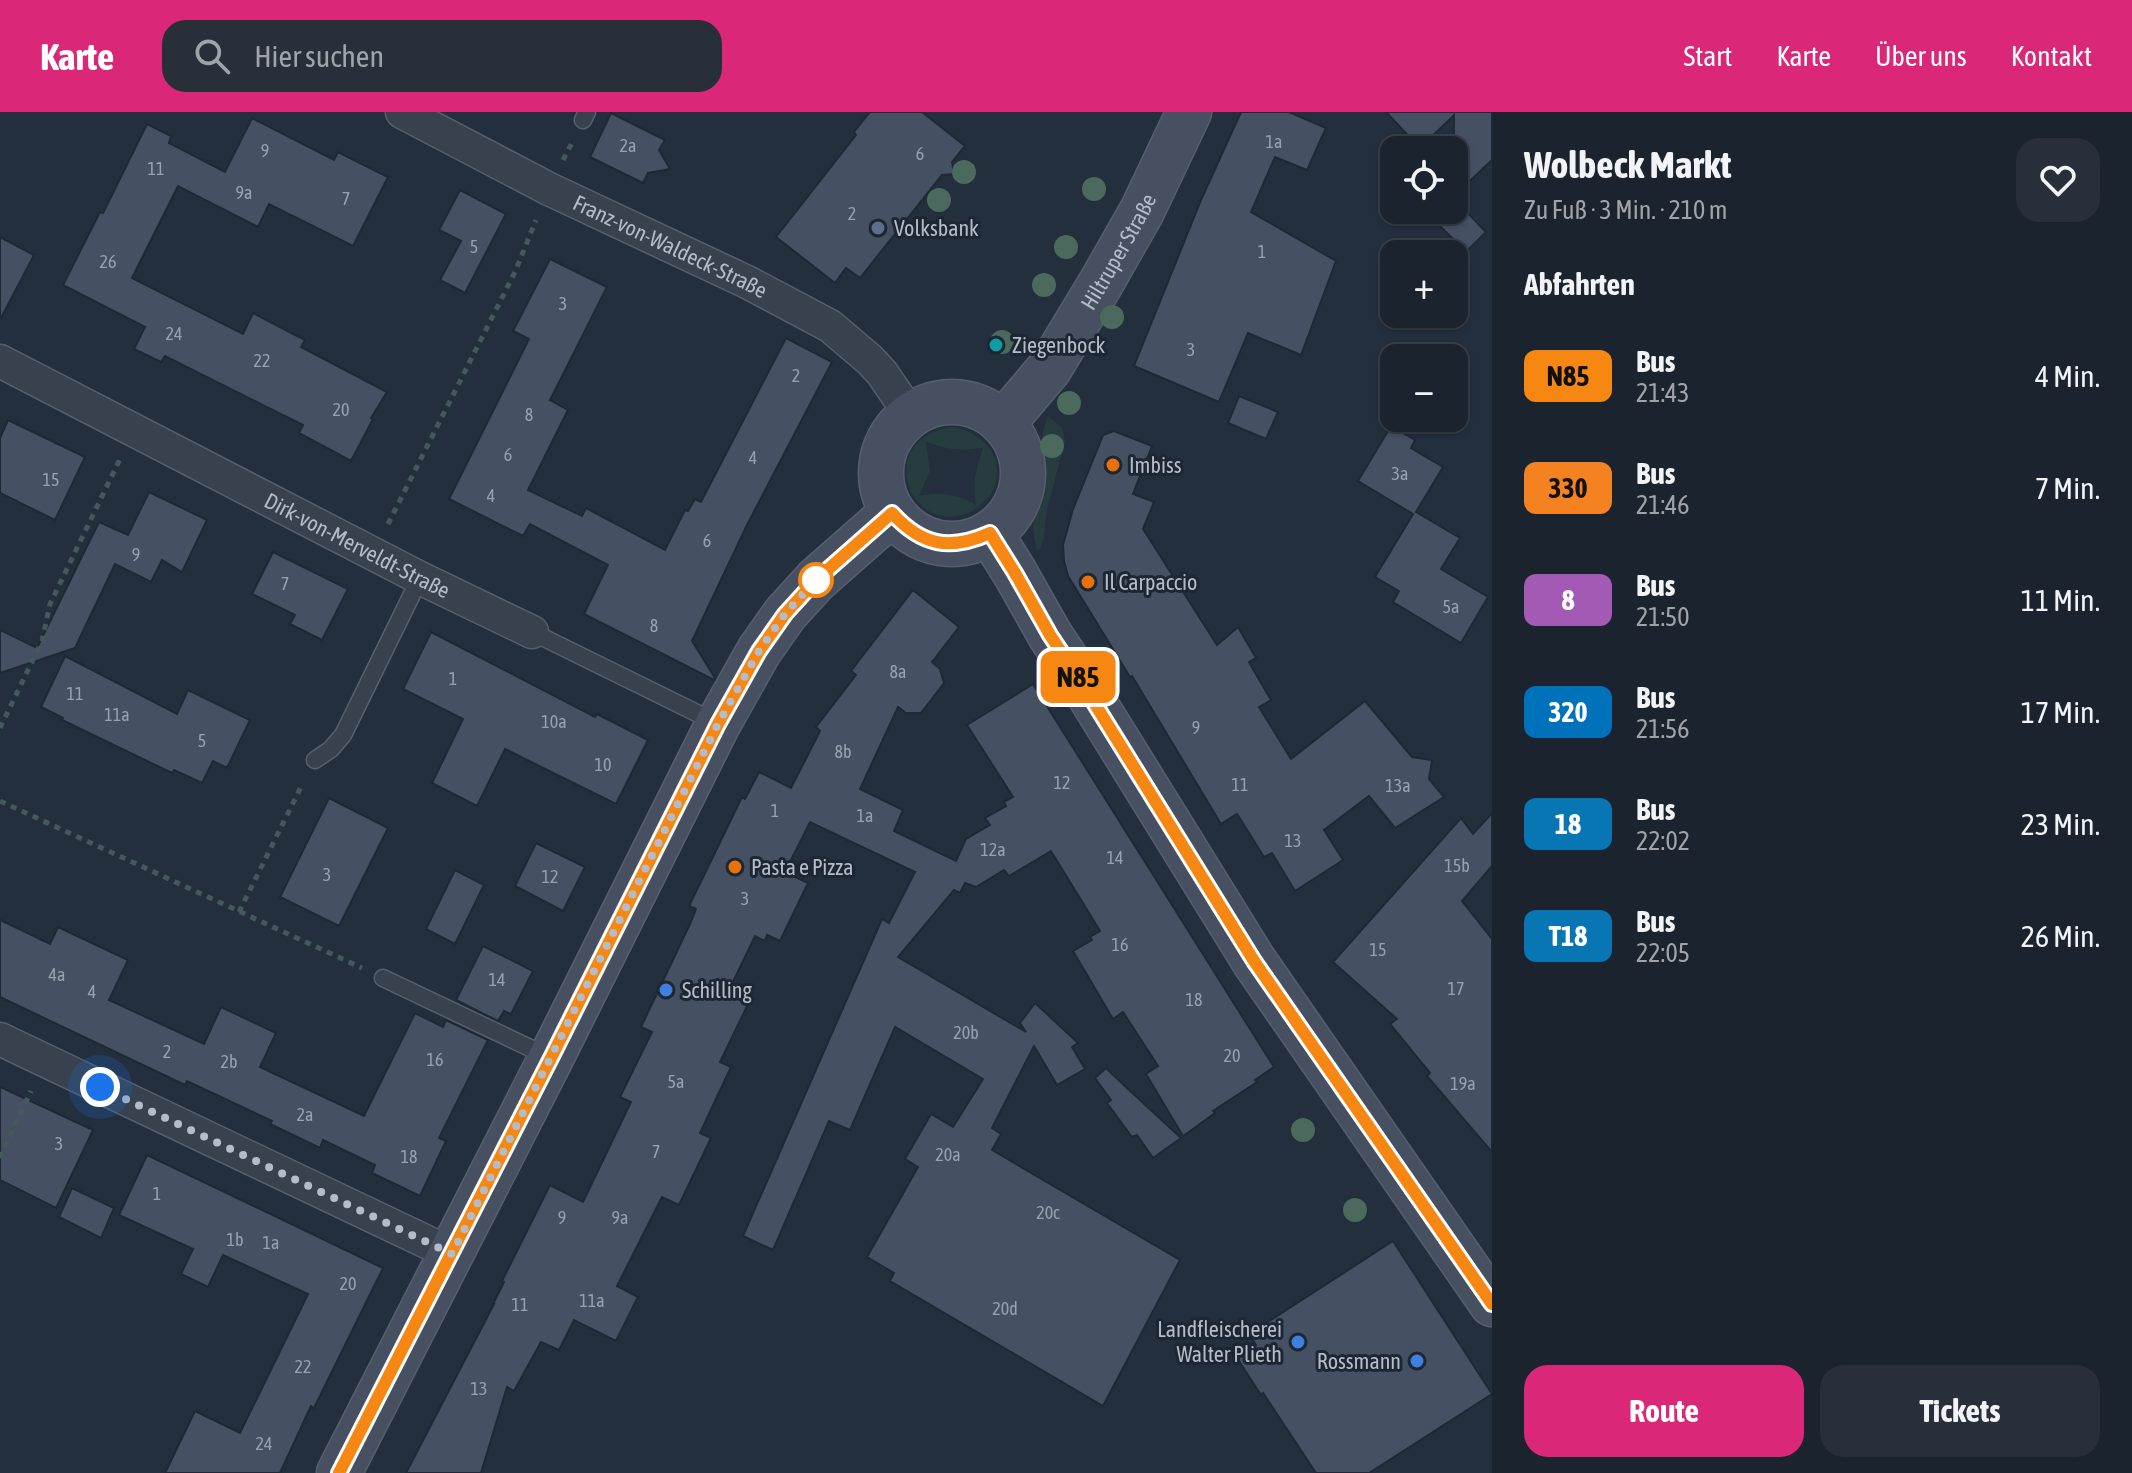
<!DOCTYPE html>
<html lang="de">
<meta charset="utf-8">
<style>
body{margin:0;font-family:"Asap Condensed",sans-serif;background:#282f3a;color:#f1f3f6;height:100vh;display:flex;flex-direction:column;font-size:30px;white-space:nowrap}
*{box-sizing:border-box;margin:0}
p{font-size:26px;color:#a0a4aa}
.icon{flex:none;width:44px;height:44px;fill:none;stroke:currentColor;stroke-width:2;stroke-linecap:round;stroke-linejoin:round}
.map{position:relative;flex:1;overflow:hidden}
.sheet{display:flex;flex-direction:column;background:#1b232e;width:640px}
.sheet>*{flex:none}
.badge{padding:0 16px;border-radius:12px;font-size:28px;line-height:52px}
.buttons{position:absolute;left:1380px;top:24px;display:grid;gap:16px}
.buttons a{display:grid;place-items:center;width:88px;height:88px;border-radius:16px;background:#1b232e;box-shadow:0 2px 6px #0004,0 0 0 2px #39404a;font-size:40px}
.you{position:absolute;width:40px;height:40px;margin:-20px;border:6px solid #fff;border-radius:50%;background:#1a73e8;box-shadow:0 0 0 12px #1a73e833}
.map>.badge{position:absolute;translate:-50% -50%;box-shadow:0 0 0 4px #fff}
h2{padding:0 32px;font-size:30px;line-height:72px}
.round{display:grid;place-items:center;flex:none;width:84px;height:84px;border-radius:24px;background:#282f3a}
.summary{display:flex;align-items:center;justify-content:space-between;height:136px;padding:0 32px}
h1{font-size:38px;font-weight:700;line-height:60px}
.cta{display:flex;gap:16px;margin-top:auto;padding:16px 32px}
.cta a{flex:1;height:92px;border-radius:24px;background:#db2777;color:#fff;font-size:32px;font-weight:700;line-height:92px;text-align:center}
.cta a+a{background:#282f3a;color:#f1f3f6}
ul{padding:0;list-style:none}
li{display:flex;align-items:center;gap:24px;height:112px;padding:0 32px}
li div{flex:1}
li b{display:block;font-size:30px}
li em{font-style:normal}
li .badge{min-width:88px;font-weight:700;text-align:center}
header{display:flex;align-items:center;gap:48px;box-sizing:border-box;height:112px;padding:0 40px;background:#db2777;color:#fff}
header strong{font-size:38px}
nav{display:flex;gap:44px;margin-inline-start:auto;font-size:28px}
.search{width:560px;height:72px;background:#282f3a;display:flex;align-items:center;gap:20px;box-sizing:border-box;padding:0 28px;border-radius:24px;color:#a0a4aa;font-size:30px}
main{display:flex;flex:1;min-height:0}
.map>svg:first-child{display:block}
.green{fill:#263c3f;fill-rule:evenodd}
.building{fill:#455162;stroke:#1f2835;stroke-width:2}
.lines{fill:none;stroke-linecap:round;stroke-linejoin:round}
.lane-casing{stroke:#565f6c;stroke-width:19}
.street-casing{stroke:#565f6c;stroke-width:35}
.secondary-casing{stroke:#565f6c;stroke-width:47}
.path{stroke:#44595c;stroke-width:5;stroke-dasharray:6 6;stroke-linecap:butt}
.lane{stroke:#38414e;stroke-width:16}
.street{stroke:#38414e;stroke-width:32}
.secondary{stroke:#465061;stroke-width:44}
.tree{fill:#4b6a5d}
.line-casing{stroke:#fff;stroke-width:18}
.line{stroke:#f68712;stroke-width:12}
.walk{stroke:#b4bcc9;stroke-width:8;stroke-dasharray:0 14.4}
.service-dot{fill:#5c6f8a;stroke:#1d2633;stroke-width:3}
.culture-dot{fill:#0f9aa8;stroke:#1d2633;stroke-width:3}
.food-dot{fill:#e8710a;stroke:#1d2633;stroke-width:3}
.stop-dot{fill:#fff;stroke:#f68712;stroke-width:4}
.shop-dot{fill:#3f7fe0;stroke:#1d2633;stroke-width:3}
.labels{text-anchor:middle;stroke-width:6;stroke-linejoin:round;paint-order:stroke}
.number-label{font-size:18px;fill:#98a1af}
.poi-label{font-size:22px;fill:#b4bcc9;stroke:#1d2633;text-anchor:start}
.street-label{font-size:22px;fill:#b4bcc9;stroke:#1d2633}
</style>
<header>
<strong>Karte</strong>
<div class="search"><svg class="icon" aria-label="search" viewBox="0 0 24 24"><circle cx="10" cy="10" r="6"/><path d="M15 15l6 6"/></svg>Hier suchen</div>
<nav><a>Start</a><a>Karte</a><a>Über uns</a><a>Kontakt</a></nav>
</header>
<main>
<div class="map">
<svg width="1492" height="1361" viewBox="0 0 1492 1361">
<rect width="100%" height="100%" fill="#242f3e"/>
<g class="green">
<path d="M1048 304 1062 316 1065 329 1047 398 1044 425 1040 437 1037 438C1029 407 1035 398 1039 368 1042 345 1039 325 1048 304Z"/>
<path d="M952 315C981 320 1006 343 994 376 989 387 979 396 968 401 908 425 873 327 952 315ZM926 329C946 339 961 338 983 336 976 358 972 369 976 393 957 382 941 380 919 384L930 359Z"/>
</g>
<g class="building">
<polygon points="870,0 922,0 965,34 952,50 954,62 942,63 860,166 846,156 835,171 776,125 856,23 854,20"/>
<polygon points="1241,0 1289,0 1326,16 1307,58 1275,45 1251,100 1336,149 1301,243 1248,221 1219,290 1134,254 1201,88"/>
<polygon points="1386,0 1492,0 1492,48 1454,84 1454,3 1420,36"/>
<polygon points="611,1 665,28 659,38 670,57 648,61 643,71 590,45"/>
<polygon points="252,6 334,48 338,40 388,65 353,134 269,92 258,115 178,74 132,166 243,222 253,201 305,228 301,235 387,280 371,306 373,307 351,349 299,321 303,313 165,244 161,250 134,237 145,215 63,173 100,100 103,101 147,12 171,24 169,31 225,60"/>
<polygon points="460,78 506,102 465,181 440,168 461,129 439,118"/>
<polygon points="1424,98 1465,98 1486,120 1466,140"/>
<polygon points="0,125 34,143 0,208"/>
<polygon points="550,147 607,175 550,288 568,298 528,378 582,404 586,396 665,438 685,398 688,399 695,387 701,390 786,226 832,250 747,413 692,529 715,566 714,568 584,502 608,453 530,412 523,424 449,387 529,227 513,219"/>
<polygon points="1239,284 1278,300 1266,327 1228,311"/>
<polygon points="8,308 85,345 55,408 0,381 0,326"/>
<polygon points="1391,314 1415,328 1411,336 1443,355 1416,400 1460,426 1441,457 1488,485 1461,531 1393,490 1399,479 1375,465 1413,402 1358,369"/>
<polygon points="1114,319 1152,334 1133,382 1154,390 1143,417 1217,533 1238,515 1256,546 1249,550 1271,588 1259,595 1291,647 1365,589 1412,645 1432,648 1429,667 1444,685 1395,716 1369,684 1324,718 1343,748 1295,779 1272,741 1264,745 1237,702 1221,712 1132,564 1130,565 1068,464 1064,449 1063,433 1073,397 1103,323"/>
<polygon points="149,380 207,408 182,460 162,448 151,470 115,452 75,536 0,561 0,518 37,536 99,410 128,423"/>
<polygon points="273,440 348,477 322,528 290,512 295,503 252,482"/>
<polygon points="913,478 959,515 932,550 940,557 944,571 921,601 906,601 898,595 860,677 903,698 894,719 956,749 966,727 990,713 985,706 1006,694 1004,690 1013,685 967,613 1033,572 1274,955 1255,968 1257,970 1213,999 1215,1001 1183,1024 1146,962 1158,954 1123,900 1113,907 1073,839 1092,828 1090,825 1100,819 1051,739 1009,764 1004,758 976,775 965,771 960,781 954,778 898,845 1026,920 1020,911 1035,891 1078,931 1072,935 1085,957 1057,973 1034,934 992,1016 1001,1022 992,1038 1180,1148 1103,1294 890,1169 894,1161 867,1145 918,1055 905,1047 931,1002 953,1015 983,967 895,915 850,1018 829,1009 773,1138 743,1124 882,807 889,811 915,760 810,710 785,760 808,771 780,829 767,823 765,829 755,824 730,876 751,886 720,950 731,955 700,1021 711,1026 679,1093 662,1085 617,1174 638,1185 616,1229 574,1208 559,1238 541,1230 514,1279 507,1275 481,1361 406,1361 494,1192 493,1192 504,1170 502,1169 550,1073 583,1090 631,990 620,985 652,920 641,915 690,812 696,797 689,794 742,685 745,687 759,660 791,676 820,619 816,615 856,563 851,559"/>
<polygon points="431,520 595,605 597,602 648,628 616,692 505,637 477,694 432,671 463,607 403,577"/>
<polygon points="65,544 177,602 188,578 250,608 227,656 213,649 202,671 174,658 172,661 62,608 63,606 41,595"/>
<polygon points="329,686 388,716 339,814 280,785"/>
<polygon points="1492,701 1492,754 1462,789 1492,827 1492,1040 1427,964 1430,961 1390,912 1397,907 1333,850 1461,706 1473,722"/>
<polygon points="536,731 585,755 563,799 515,774"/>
<polygon points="455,758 484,773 455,832 426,817"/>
<polygon points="0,808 50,832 58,815 128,848 109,888 204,932 221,895 276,921 260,955 364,1004 415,901 443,915 446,908 488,928 439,1026 446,1029 420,1084 372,1061 375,1053 323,1028 320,1036 270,1012 272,1009 187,969 185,973 0,885"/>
<polygon points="483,834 533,859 511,902 504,899 498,909 456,888"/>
<polygon points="1106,956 1127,976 1181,1026 1153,1046 1137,1023 1132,1025 1107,991 1111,988 1095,966"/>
<polygon points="0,975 93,1018 56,1096 0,1068"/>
<polygon points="147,1043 383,1156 314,1296 311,1294 280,1361 165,1361 195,1299 240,1321 308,1182 223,1143 208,1175 181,1162 193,1137 119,1103"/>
<polygon points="72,1076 114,1096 101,1126 59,1105"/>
<polygon points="1393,1129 1492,1282 1369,1361 1316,1361 1263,1281 1261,1283 1237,1246 1256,1233 1249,1222"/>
</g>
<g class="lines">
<g class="lane-casing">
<g id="lane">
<polyline points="583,8 587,0"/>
<polyline points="532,520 717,611"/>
<polyline points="315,648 331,637 343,623 420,466"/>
<polyline points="383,866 551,946"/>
</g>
</g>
<g class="street-casing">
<g id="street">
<path id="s1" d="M402 0 549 77 747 170 830 214 870 248 882 261 910 302"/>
<path id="s2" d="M0 249 420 466 532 520"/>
<polyline points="0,927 452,1142"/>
</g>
</g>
<g class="secondary-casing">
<g id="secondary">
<circle cx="952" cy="361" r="71"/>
<path id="s3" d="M1004 310 1049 257 1101 171 1142 99 1189 0"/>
<polyline points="990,421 1015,461 1050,523 1085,576 1254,849 1492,1192"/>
<polyline points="339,1361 551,946 718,612 759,539 785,502 816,468 892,401"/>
</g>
</g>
<g class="path">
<polyline points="563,48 573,29"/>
<polyline points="388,412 515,160 536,108"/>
<polyline points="0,616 42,529 50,492 120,347"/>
<polyline points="0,689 362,856"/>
<polyline points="239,800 303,671"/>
<polyline points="0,1046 31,979"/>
</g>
<use href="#lane" class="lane"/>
<use href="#street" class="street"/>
<use href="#secondary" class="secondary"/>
</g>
<g class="tree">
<circle cx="964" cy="60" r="12"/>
<circle cx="1094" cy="77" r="12"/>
<circle cx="939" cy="88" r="12"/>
<circle cx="1066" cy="135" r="12"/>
<circle cx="1044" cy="173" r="12"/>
<circle cx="1112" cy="205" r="12"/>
<circle cx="1002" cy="230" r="12"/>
<circle cx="1069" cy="291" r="12"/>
<circle cx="1052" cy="334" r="12"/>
<circle cx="1303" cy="1018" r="12"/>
<circle cx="1355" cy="1098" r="12"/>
</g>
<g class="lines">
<g class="line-casing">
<path id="line" d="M339 1361 551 946 718 612 759 539 785 502 816 468 892 401C922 434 950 439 990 421L1015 461 1050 523 1085 576 1254 849 1492 1192"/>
</g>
<use href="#line" class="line"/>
<polyline class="walk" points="100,975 452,1142 718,612 759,539 785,502 816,468"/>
</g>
<circle class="service-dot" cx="878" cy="116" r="8"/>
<circle class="culture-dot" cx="996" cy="233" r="8"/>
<g class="food-dot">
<circle cx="1113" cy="353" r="8"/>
<circle cx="1088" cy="470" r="8"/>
<circle cx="735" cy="755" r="8"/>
</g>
<circle class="stop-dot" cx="816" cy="468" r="16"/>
<g class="shop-dot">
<circle cx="666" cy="878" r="8"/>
<circle cx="1298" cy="1230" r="8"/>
<circle cx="1417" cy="1249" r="8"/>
</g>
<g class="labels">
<g class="number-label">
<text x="1274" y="36">1a</text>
<text x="628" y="40">2a</text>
<text x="265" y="45">9</text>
<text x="920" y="48">6</text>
<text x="156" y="63">11</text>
<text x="244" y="87">9a</text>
<text x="346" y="93">7</text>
<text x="852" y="108">2</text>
<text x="474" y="141">5</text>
<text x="1262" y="146">1</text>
<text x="108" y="156">26</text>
<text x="563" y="198">3</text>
<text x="174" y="228">24</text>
<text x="1191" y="244">3</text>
<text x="262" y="255">22</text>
<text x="796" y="270">2</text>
<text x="341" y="304">20</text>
<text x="529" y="309">8</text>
<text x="508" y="349">6</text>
<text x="753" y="352">4</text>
<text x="1400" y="368">3a</text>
<text x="51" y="374">15</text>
<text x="491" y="390">4</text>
<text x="707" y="435">6</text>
<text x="136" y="449">9</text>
<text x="285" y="478">7</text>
<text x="1451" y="501">5a</text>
<text x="654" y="520">8</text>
<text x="898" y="566">8a</text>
<text x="453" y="573">1</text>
<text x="75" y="588">11</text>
<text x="117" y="609">11a</text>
<text x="554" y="616">10a</text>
<text x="1196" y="622">9</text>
<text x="202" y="635">5</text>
<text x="843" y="646">8b</text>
<text x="603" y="659">10</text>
<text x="1062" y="677">12</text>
<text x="1240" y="679">11</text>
<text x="1398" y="680">13a</text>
<text x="775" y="705">1</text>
<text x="865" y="710">1a</text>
<text x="1293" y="735">13</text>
<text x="993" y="744">12a</text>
<text x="1115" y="752">14</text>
<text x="1457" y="760">15b</text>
<text x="327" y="769">3</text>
<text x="550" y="771">12</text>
<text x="745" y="793">3</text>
<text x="1120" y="839">16</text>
<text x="1378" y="844">15</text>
<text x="57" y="869">4a</text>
<text x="497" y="874">14</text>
<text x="1456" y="883">17</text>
<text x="92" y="886">4</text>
<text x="1194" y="894">18</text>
<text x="966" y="927">20b</text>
<text x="167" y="946">2</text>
<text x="1232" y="950">20</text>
<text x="435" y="954">16</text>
<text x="229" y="956">2b</text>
<text x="676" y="976">5a</text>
<text x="1463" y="978">19a</text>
<text x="305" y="1009">2a</text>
<text x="59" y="1038">3</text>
<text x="656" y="1046">7</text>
<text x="948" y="1049">20a</text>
<text x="409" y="1051">18</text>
<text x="157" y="1088">1</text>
<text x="1048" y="1107">20c</text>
<text x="562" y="1112">9</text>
<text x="620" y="1112">9a</text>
<text x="235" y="1134">1b</text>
<text x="271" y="1137">1a</text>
<text x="348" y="1178">20</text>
<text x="592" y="1195">11a</text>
<text x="520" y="1199">11</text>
<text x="1005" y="1203">20d</text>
<text x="303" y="1261">22</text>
<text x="479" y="1283">13</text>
<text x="264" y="1338">24</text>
</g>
<g class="poi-label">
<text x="894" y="124">Volksbank</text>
<text x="1012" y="241">Ziegenbock</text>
<text x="1129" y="361">Imbiss</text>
<text x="1104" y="478">Il Carpaccio</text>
<text x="751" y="763">Pasta e Pizza</text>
<text x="682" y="886">Schilling</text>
<text x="1282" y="1225" text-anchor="end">Landfleischerei<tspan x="1282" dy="25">Walter Plieth</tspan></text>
<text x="1401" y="1257" text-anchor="end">Rossmann</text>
</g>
<g class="street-label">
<text dy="8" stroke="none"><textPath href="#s1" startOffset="300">Franz-von-Waldeck-Straße</textPath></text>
<text dy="8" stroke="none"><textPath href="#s3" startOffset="206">Hiltruper Straße</textPath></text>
<text dy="8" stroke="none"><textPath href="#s2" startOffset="402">Dirk-von-Merveldt-Straße</textPath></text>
</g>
</g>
</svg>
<div class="buttons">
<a><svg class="icon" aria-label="locate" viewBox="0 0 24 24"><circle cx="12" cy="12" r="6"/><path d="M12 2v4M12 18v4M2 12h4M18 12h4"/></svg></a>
<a>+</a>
<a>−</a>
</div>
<div class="you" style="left:100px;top:975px"></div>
<b class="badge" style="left:1078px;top:565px;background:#f68712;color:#111">N85</b>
</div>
<section class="sheet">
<div class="summary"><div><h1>Wolbeck Markt</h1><p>Zu Fuß · 3 Min. · 210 m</p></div><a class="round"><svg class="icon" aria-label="heart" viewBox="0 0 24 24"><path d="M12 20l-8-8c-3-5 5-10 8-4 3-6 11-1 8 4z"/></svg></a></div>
<h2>Abfahrten</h2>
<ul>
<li><span class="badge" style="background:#f68712;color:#111">N85</span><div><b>Bus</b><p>21:43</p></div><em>4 Min.</em></li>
<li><span class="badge" style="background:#f58220;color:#111">330</span><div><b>Bus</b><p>21:46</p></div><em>7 Min.</em></li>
<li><span class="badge" style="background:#a25ab4;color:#fff">8</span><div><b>Bus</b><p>21:50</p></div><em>11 Min.</em></li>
<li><span class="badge" style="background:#0072bc;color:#fff">320</span><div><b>Bus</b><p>21:56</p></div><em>17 Min.</em></li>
<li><span class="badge" style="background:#0776b2;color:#fff">18</span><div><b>Bus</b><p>22:02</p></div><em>23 Min.</em></li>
<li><span class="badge" style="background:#0776b2;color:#fff">T18</span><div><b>Bus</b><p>22:05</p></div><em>26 Min.</em></li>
</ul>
<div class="cta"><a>Route</a><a>Tickets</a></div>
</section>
</main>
